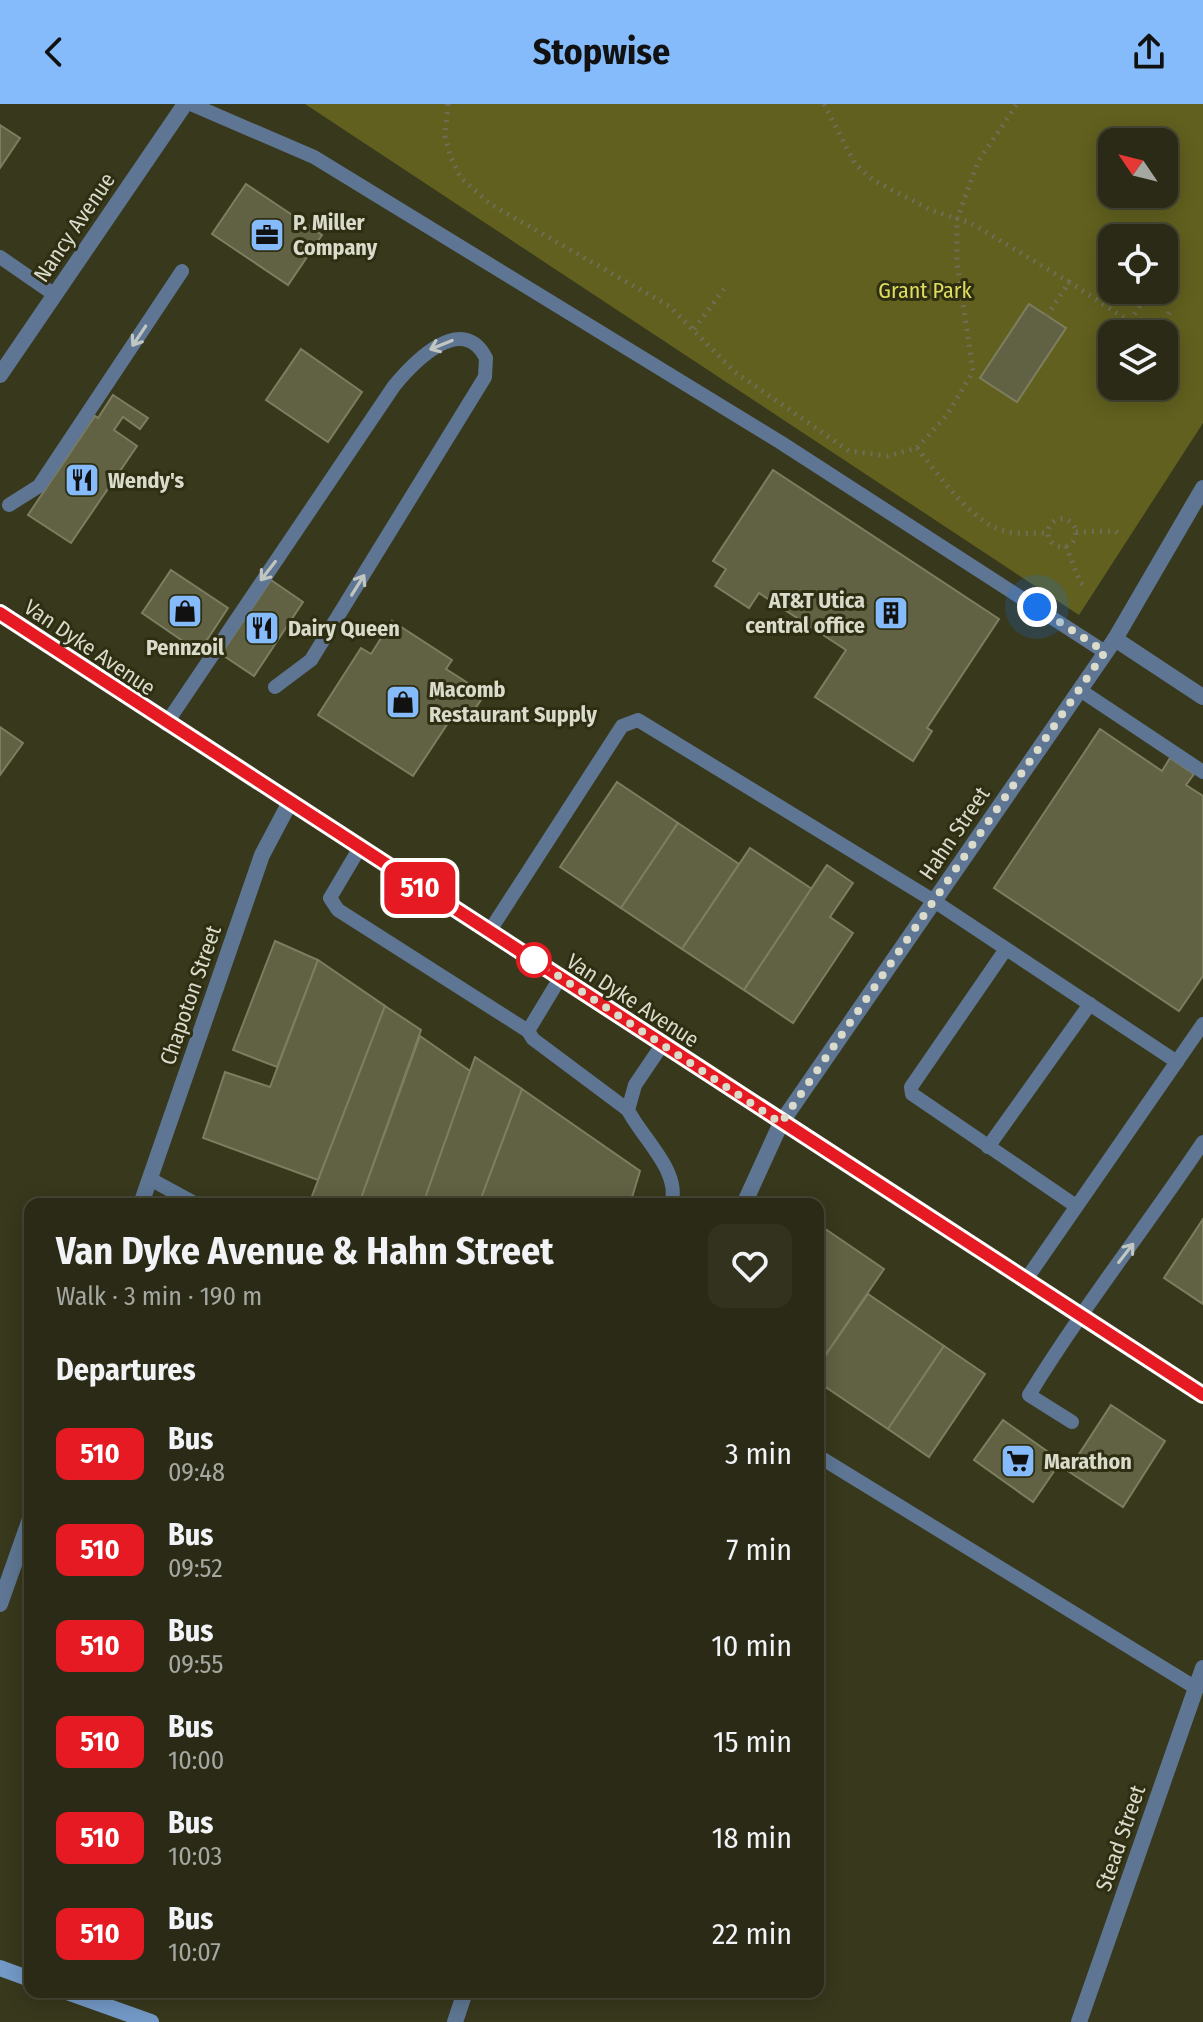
<!DOCTYPE html>
<meta charset="utf-8">
<style>
body{margin:0;font-family:"Fira Sans Condensed",sans-serif;background:#32321f;color:#f1f3f6;height:100vh;display:flex;flex-direction:column;font-size:30px;white-space:nowrap}
*{box-sizing:border-box;margin:0}
p{font-size:26px;color:#a5a7a1}
.icon{flex:none;width:44px;height:44px;fill:none;stroke:currentColor;stroke-width:2;stroke-linecap:round;stroke-linejoin:round}
.map{position:relative;flex:1;overflow:hidden}
.sheet{position:absolute;left:24px;top:1094px;width:800px;height:800px;display:flex;flex-direction:column;background:#2a2a16;border-radius:16px;box-shadow:0 4px 20px #0003,0 0 0 2px #464635}
.sheet>*{flex:none}
.badge{padding:0 16px;border-radius:12px;font-size:28px;line-height:52px}
.needle{width:52px;rotate:305deg}
.fabs{position:absolute;left:1098px;top:24px;display:grid;gap:16px}
.fabs a{display:grid;place-items:center;width:80px;height:80px;border-radius:16px;background:#2a2a16;box-shadow:0 4px 20px #0003,0 0 0 2px #464635;font-size:40px}
.you{position:absolute;width:40px;height:40px;margin:-20px;border:6px solid #fff;border-radius:50%;background:#1a73e8;box-shadow:0 0 0 12px #1a73e833}
.map>.badge{position:absolute;translate:-50% -50%;box-shadow:0 0 0 4px #fff}
h2{padding:0 32px;font-size:30px;line-height:72px}
.round{display:grid;place-items:center;flex:none;width:84px;height:84px;border-radius:16px;background:#32321f}
.summary{display:flex;align-items:center;justify-content:space-between;height:136px;padding:0 32px}
h1{font-size:38px;font-weight:700;line-height:60px}
ul{padding:0;list-style:none}
li{display:flex;align-items:center;gap:24px;height:96px;padding:0 32px}
li div{flex:1}
li b{display:block;font-size:30px}
li em{font-style:normal}
li .badge{min-width:88px;font-weight:700;text-align:center}
header{display:flex;justify-content:space-between;align-items:center;height:104px;padding:0 32px;background:#85bbfb;color:#111;font-size:36px;font-weight:700}
.map>svg:first-child{display:block}
.green{fill:#61601f;fill-rule:evenodd}
.building{fill:#616144;stroke:#7d7e5f;stroke-width:2}
.lines{fill:none;stroke-linecap:round;stroke-linejoin:round}
.path{stroke:#6e6e57;stroke-width:5;stroke-dasharray:2 6;stroke-linecap:butt}
.lane{stroke:#5e7693;stroke-width:14}
.street{stroke:#5e7693;stroke-width:16}
.secondary{stroke:#7399c6;stroke-width:16}
.oneway{stroke:#c1c7c0}
.line-casing{stroke:#fff;stroke-width:18}
.line{stroke:#e51a23;stroke-width:12}
.walk{stroke:#dadbcb;stroke-width:8;stroke-dasharray:0 14.4}
.stop-dot{fill:#fff;stroke:#e51a23;stroke-width:4}
.labels{text-anchor:middle;stroke-width:6;stroke-linejoin:round;paint-order:stroke}
.poi-label{font-size:22px;font-weight:bold;fill:#dadbcb;stroke:#2e2e13;text-anchor:start}
.street-label{font-size:22px;fill:#dadbcb;stroke:#2e2e13}
.park-label{font-size:22px;fill:#dfdd5f;stroke:#2e2e13}
</style>
<header><svg class="icon" aria-label="back" viewBox="0 0 24 24"><path d="M15 5l-7 7 7 7"/></svg>Stopwise<svg class="icon" aria-label="share" viewBox="0 0 24 24"><path d="M12 15V3M7 8l5-5 5 5M5 13v7h14v-7"/></svg></header>
<div class="map">
<svg width="1203" height="1918" viewBox="0 0 1203 1918">
<rect width="100%" height="100%" fill="#38381d"/>
<path class="green" d="M305 0H1203V319L1079 511ZM1112 38H1164V90H1112ZM1112 134H1164V186H1112ZM1112 230H1164V282H1112Z"/>
<g class="building">
<polygon points="0,21 20,34 0,64"/>
<polygon points="246,80 322,131 288,181 212,130"/>
<polygon points="1029,200 1066,224 1017,298 980,274"/>
<polygon points="301,245 362,288 328,338 266,296"/>
<polygon points="113,291 148,314 140,325 123,313 114,326 137,342 71,439 28,411 95,312 98,314"/>
<polygon points="773,366 999,515 927,624 932,627 913,657 815,593 846,546 759,489 749,504 715,482 726,465 713,457"/>
<polygon points="171,466 228,504 199,548 142,509"/>
<polygon points="271,476 303,498 254,572 221,550"/>
<polygon points="392,517 452,556 446,565 485,590 468,615 456,607 413,672 318,611 361,544 371,550"/>
<polygon points="0,623 23,639 0,671"/>
<polygon points="1100,625 1162,667 1170,654 1194,670 1186,681 1203,692 1203,872 1179,907 994,784"/>
<polygon points="617,678 678,719 621,804 560,763"/>
<polygon points="678,719 739,760 682,845 621,804"/>
<polygon points="750,744 812,785 744,886 682,845"/>
<polygon points="827,761 853,779 830,813 853,829 793,919 744,886"/>
<polygon points="275,837 318,856 277,963 233,946"/>
<polygon points="318,856 385,902 318,1076 203,1034 225,968 270,983"/>
<polygon points="385,902 421,926 359,1100 309,1100"/>
<polygon points="420,932 470,967 423,1100 359,1100"/>
<polygon points="475,953 522,985 479,1100 458,1095 456,1100 423,1100"/>
<polygon points="522,985 640,1067 630,1100 479,1100"/>
<polygon points="1203,1115 1203,1200 1164,1174"/>
<polygon points="818,1120 884,1165 818,1262"/>
<polygon points="868,1190 944,1242 888,1325 818,1278 818,1262"/>
<polygon points="944,1242 985,1270 929,1353 888,1325"/>
<polygon points="1111,1301 1165,1337 1123,1403 1068,1367"/>
<polygon points="1003,1316 1061,1357 1033,1398 974,1356"/>
</g>
<g class="lines">
<g class="path">
<polyline points="448,0 445,32 451,54 461,74 490,100 669,202 735,268 849,347 888,352 917,344 947,311 973,267 957,158 957,115 978,58 1017,0"/>
<polyline points="824,0 855,60 873,76 933,107 971,119 1069,178"/>
<polyline points="1047,212 1069,178 1149,230"/>
<polyline points="1130,217 1141,200"/>
<polyline points="694,225 724,185"/>
<polyline points="1155,230 1170,208"/>
<path d="M917 344C937 369 972 419 1004 427 1018 431 1033 429 1048 429"/>
<circle cx="1062" cy="429" r="14"/>
<polyline points="1076,428 1115,427 1120,431"/>
<polyline points="1066,442 1080,478 1086,484"/>
</g>
<g class="lane">
<polyline points="191,0 314,53 780,338 1105,548"/>
<polyline points="0,153 55,191"/>
<polyline points="9,401 39,382 182,167"/>
<polyline points="1080,586 1203,668"/>
<path d="M166 620 394 282C413 259 462 207 486 254L485 273 311 556 275 583"/>
<polyline points="359,745 330,794 338,806 528,927"/>
<polyline points="489,828 622,622 638,616 934,797 1177,958"/>
<polyline points="1006,845 911,983 912,990 1076,1102"/>
<polyline points="560,874 528,927 533,935 628,1006"/>
<path d="M662 941 635 981 628 1006C641 1033 682 1068 671 1100"/>
<polyline points="988,1043 1090,900"/>
<polyline points="150,1075 196,1100"/>
<polyline points="1025,1177 1203,920"/>
<path d="M1072 1318 1029 1291C1083 1203 1146 1123 1203 1038"/>
<polyline points="818,1352 1196,1584"/>
</g>
<g class="street">
<polyline points="0,271 185,0"/>
<polyline points="1115,535 1203,593"/>
<polyline points="141,1100 262,751 289,700"/>
<polyline points="744,1100 781,1019 1115,535 1203,384"/>
<polyline points="0,1500 30,1415"/>
<polyline points="455,1918 465,1888"/>
<polyline points="1079,1918 1203,1564"/>
</g>
<g class="secondary">
<polyline points="0,509 1203,1291"/>
<polyline points="0,1864 30,1875"/>
<polyline points="67,1888 151,1918"/>
</g>
</g>
<defs><path id="oneway-shaft" d="M-6 0H5M1.5-3L5.5 0L1.5 3" fill="none" stroke-width="1.6" stroke-linecap="round" stroke-linejoin="round" transform="scale(2)"/></defs>
<g class="oneway">
<use href="#oneway-shaft" transform="translate(139 232) rotate(124)"/>
<use href="#oneway-shaft" transform="translate(441 241) rotate(158)"/>
<use href="#oneway-shaft" transform="translate(268 467) rotate(128)"/>
<use href="#oneway-shaft" transform="translate(358 481) rotate(-58)"/>
<use href="#oneway-shaft" transform="translate(1126 1149) rotate(-52)"/>
</g>
<g class="lines">
<g class="line-casing">
<polyline id="line" points="0,509 1203,1291"/>
</g>
<use href="#line" class="line"/>
<polyline class="walk" points="534,856 781,1019 1105,548 1037,503"/>
</g>
<defs>
<g id="office-square" transform="scale(1.8)"><rect x="-9" y="-9" width="18" height="18" rx="4" fill="#85bbfb" stroke="#2e2e13"/><path d="M-6-3h4V-5.5h4V-3h4V5H-6ZM-1-4.5V-3h2v-1.5ZM-6 0V1H6V0Z" fill="#111"/></g>
<g id="restaurant-square" transform="scale(1.8)"><rect x="-9" y="-9" width="18" height="18" rx="4" fill="#85bbfb" stroke="#2e2e13"/><path d="M-5-6h1v4h1v-4h1v4h1v-4h1v5L-1.5 .5V6h-2V.5L-5-1ZM5-6V6H3V1.5H1.5Q1.5-4 5-6Z" fill="#111"/></g>
<g id="shop-square" transform="scale(1.8)"><rect x="-9" y="-9" width="18" height="18" rx="4" fill="#85bbfb" stroke="#2e2e13"/><path d="M-5-2.5h2.3a2.7 3.5 0 0 1 5.4 0H5L5.5 6h-11ZM-1.5-2.5h3a1.5 2.3 0 0 0-3 0Z" fill="#111"/></g>
<g id="building-square" transform="scale(1.8)"><rect x="-9" y="-9" width="18" height="18" rx="4" fill="#85bbfb" stroke="#2e2e13"/><path d="M-4-6H4V6H1V3H-1V6H-4ZM-2.5-4.3h1.7v1.8h-1.7ZM.8-4.3h1.7v1.8H.8ZM-2.5-1h1.7V.8h-1.7ZM.8-1h1.7V.8H.8Z" fill="#111"/></g>
<g id="supermarket-square" transform="scale(1.8)"><rect x="-9" y="-9" width="18" height="18" rx="4" fill="#85bbfb" stroke="#2e2e13"/><path d="M-6-5.5h2.5l.6 2H6L4.5 2H-2.5L-4.4-4H-6ZM-1.5 3.2a1.3 1.3 0 1 0 .1 0ZM3 3.2a1.3 1.3 0 1 0 .1 0Z" fill="#111"/></g>
</defs>
<g fill-rule="evenodd">
<use href="#office-square" x="267" y="131"/>
<use href="#restaurant-square" x="82" y="376"/>
<use href="#shop-square" x="185" y="507"/>
<use href="#building-square" x="891" y="509"/>
<use href="#restaurant-square" x="262" y="524"/>
<use href="#shop-square" x="403" y="598"/>
<use href="#supermarket-square" x="1018" y="1357"/>
</g>
<circle class="stop-dot" cx="534" cy="856" r="16"/>
<g class="labels">
<g class="poi-label">
<text x="293" y="126">P. Miller<tspan x="293" dy="25">Company</tspan></text>
<text x="108" y="384">Wendy's</text>
<text x="865" y="504" text-anchor="end">AT&amp;T Utica<tspan x="865" dy="25">central office</tspan></text>
<text x="288" y="532">Dairy Queen</text>
<text x="185" y="551" text-anchor="middle">Pennzoil</text>
<text x="429" y="593">Macomb<tspan x="429" dy="25">Restaurant Supply</tspan></text>
<text x="1044" y="1365">Marathon</text>
</g>
<g class="street-label">
<text transform="translate(74 123) rotate(-56)" y="8">Nancy Avenue</text>
<text transform="translate(90 543) rotate(34)" y="8">Van Dyke Avenue</text>
<text transform="translate(954 729) rotate(-56)" y="8">Hahn Street</text>
<text transform="translate(190 891) rotate(-71)" y="8">Chapoton Street</text>
<text transform="translate(633 896) rotate(33)" y="8">Van Dyke Avenue</text>
<text transform="translate(1120 1734) rotate(-71)" y="8">Stead Street</text>
</g>
<g class="park-label">
<text x="925" y="194">Grant Park</text>
</g>
</g>
</svg>
<div class="fabs">
<a><svg class="needle" viewBox="-14 -14 28 28"><path d="M0-13l5 13h-10z" fill="#e53935"/><path d="M0 13l5-13h-10z" fill="#a5a7a1"/></svg></a>
<a><svg class="icon" aria-label="locate" viewBox="0 0 24 24"><circle cx="12" cy="12" r="6"/><path d="M12 2v4M12 18v4M2 12h4M18 12h4"/></svg></a>
<a><svg class="icon" aria-label="layers" viewBox="0 0 24 24"><path d="M12 4l9 5-9 5-9-5zM3 14l9 5 9-5"/></svg></a>
</div>
<div class="you" style="left:1037px;top:503px"></div>
<b class="badge" style="left:420px;top:784px;background:#e51a23;color:#fff">510</b>
<section class="sheet">
<div class="summary"><div><h1>Van Dyke Avenue &amp; Hahn Street</h1><p>Walk · 3 min · 190 m</p></div><a class="round"><svg class="icon" aria-label="heart" viewBox="0 0 24 24"><path d="M12 20l-8-8c-3-5 5-10 8-4 3-6 11-1 8 4z"/></svg></a></div>
<h2>Departures</h2>
<ul>
<li><span class="badge" style="background:#e51a23;color:#fff">510</span><div><b>Bus</b><p>09:48</p></div><em>3 min</em></li>
<li><span class="badge" style="background:#e51a23;color:#fff">510</span><div><b>Bus</b><p>09:52</p></div><em>7 min</em></li>
<li><span class="badge" style="background:#e51a23;color:#fff">510</span><div><b>Bus</b><p>09:55</p></div><em>10 min</em></li>
<li><span class="badge" style="background:#e51a23;color:#fff">510</span><div><b>Bus</b><p>10:00</p></div><em>15 min</em></li>
<li><span class="badge" style="background:#e51a23;color:#fff">510</span><div><b>Bus</b><p>10:03</p></div><em>18 min</em></li>
<li><span class="badge" style="background:#e51a23;color:#fff">510</span><div><b>Bus</b><p>10:07</p></div><em>22 min</em></li>
</ul>
</section>
</div>
